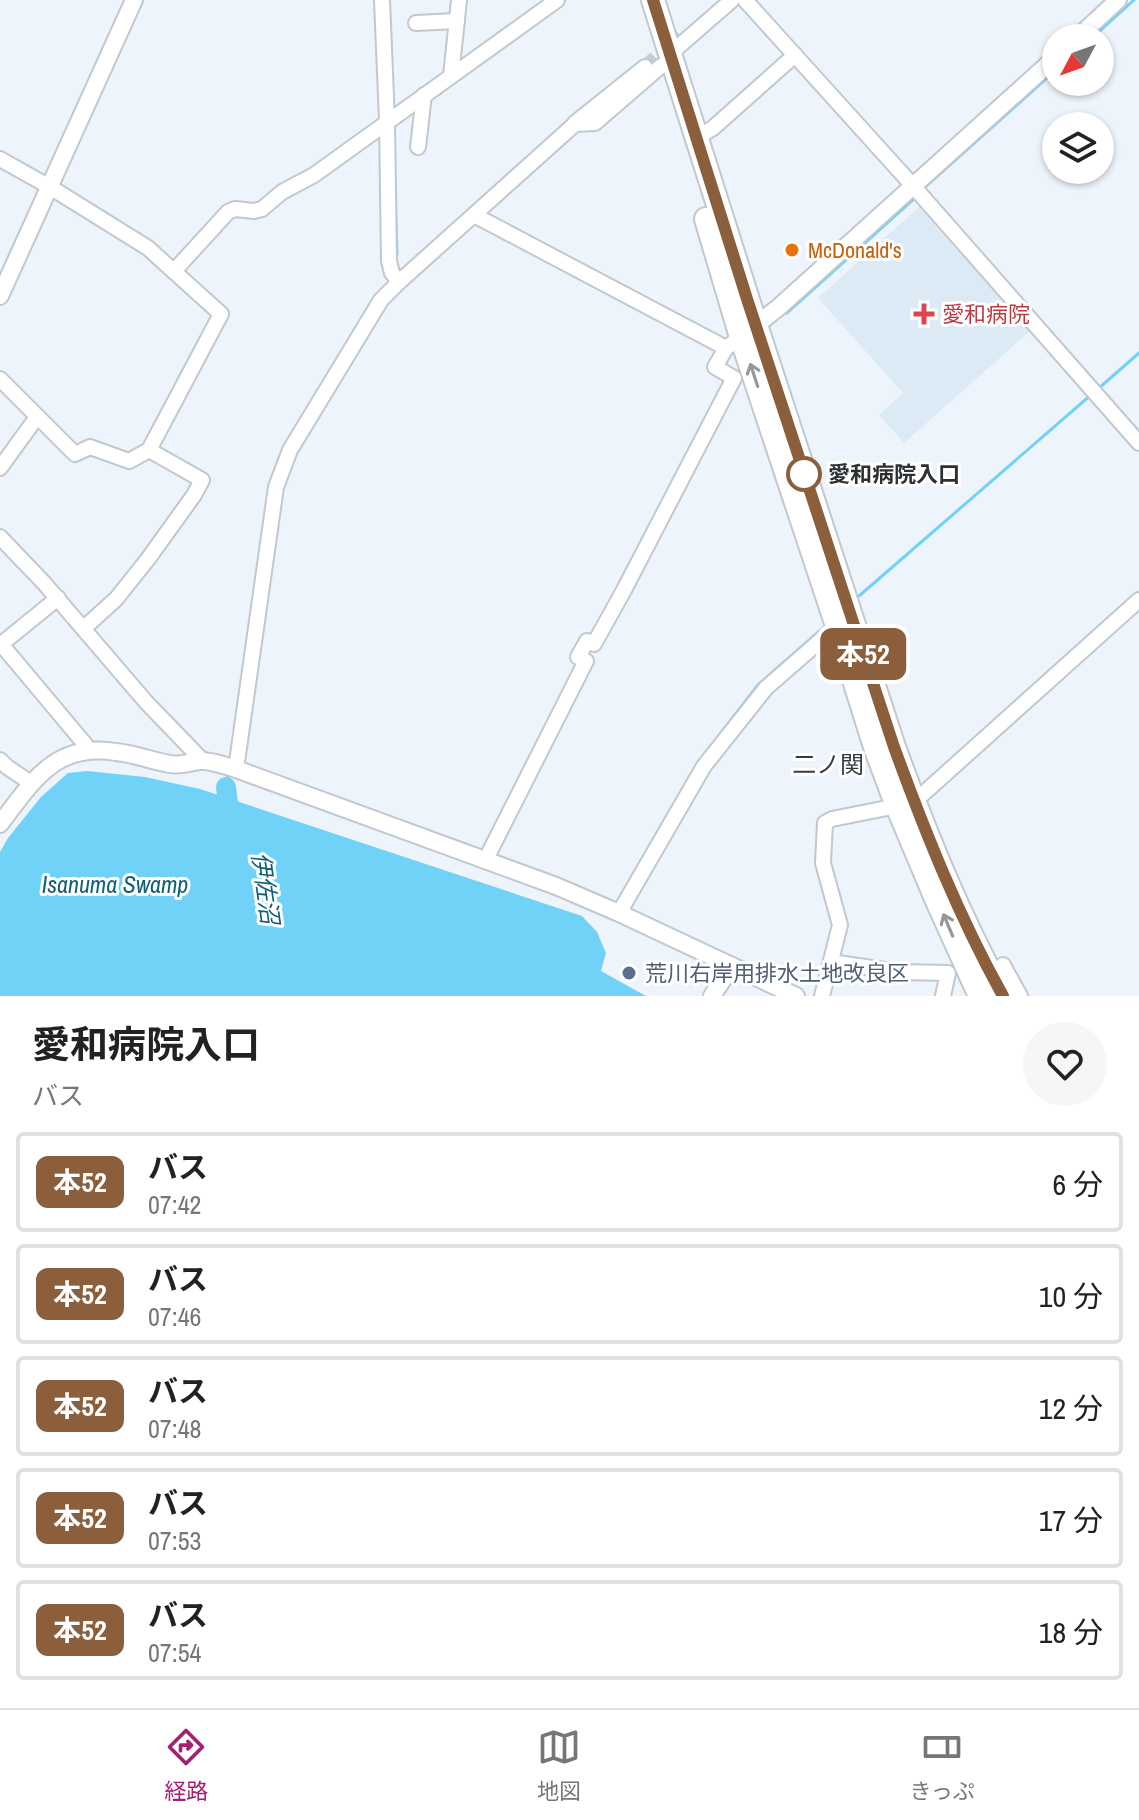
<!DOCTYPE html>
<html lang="ja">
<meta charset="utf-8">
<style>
body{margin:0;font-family:"Archivo Narrow","Noto Sans JP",sans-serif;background:#f6f6f6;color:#222;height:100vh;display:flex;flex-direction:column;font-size:30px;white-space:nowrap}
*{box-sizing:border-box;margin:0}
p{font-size:26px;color:#767676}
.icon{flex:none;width:44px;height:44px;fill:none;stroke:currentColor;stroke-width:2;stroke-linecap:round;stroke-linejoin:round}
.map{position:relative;height:996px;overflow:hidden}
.panel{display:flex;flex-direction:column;background:#fff;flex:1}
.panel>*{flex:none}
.badge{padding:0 16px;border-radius:12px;font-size:28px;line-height:52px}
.needle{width:52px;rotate:229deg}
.tools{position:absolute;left:1042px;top:24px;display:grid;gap:16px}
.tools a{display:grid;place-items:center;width:72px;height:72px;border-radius:50%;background:#fff;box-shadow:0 2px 6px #0004;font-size:40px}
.map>.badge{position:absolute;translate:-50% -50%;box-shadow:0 0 0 4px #fff}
.round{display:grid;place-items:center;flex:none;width:84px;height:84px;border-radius:42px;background:#f6f6f6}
.headline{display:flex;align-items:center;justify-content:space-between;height:136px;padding:0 32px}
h1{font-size:38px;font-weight:700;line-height:60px}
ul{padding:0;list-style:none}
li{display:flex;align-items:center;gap:24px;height:100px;margin:0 16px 12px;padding:0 16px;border:4px solid #e0e0e0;border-radius:8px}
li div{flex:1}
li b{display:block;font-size:30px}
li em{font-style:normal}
li .badge{min-width:88px;font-weight:700;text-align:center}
.dock{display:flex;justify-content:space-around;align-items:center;height:112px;border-top:2px solid #e0e0e0;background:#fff;font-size:22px;color:#767676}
.dock a{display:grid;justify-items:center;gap:4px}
.dock .selected{color:#a22171}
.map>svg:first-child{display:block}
.built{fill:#dceaf6}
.water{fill:#71d2f7}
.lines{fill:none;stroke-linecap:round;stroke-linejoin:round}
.stream{stroke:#71d2f7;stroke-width:3}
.river{stroke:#71d2f7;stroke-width:20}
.minor-tunnel{stroke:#c7cdd3;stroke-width:14;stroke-dasharray:14 7;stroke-linecap:butt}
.minor-casing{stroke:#c1c8cf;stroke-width:18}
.tertiary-casing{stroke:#c1c8cf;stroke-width:20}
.trunk-casing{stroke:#c1c8cf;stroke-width:26}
.minor{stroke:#fff;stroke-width:14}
.tertiary{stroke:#fff;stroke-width:16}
.trunk{stroke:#fff;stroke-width:22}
.oneway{stroke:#969898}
.line-casing{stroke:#fff;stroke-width:18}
.line{stroke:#8b5e3c;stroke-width:12}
.food-dot{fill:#e8710a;stroke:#fff;stroke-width:3}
.health-dot{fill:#e0444e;stroke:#fff;stroke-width:3}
.stop-dot{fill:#fff;stroke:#8b5e3c;stroke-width:4}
.service-dot{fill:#5c6f8a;stroke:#fff;stroke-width:3}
.labels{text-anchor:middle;stroke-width:6;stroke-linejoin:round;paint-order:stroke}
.food-label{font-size:22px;fill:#c56008;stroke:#fff;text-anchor:start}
.health-label{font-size:22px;fill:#be3a42;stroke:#fff;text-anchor:start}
.stop-label{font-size:22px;font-weight:bold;fill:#2d3032;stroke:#fff;text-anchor:start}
.service-label{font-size:22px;fill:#4e5e75;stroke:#fff;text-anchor:start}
.neighbourhood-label{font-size:24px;fill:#353b41;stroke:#fff}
.water-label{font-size:24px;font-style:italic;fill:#106078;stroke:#fff}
</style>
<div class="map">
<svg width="1139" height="996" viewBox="0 0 1139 996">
<rect width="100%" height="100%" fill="#edf4fb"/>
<polygon class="built" points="919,207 1030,331 904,443 879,415 903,393 818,298"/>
<polygon class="water" points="87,771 145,777 200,789 582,916 597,932 606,953 601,971 646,996 0,996 0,852 8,838 41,797 68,773"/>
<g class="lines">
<g class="stream">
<polyline points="1092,38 1134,0"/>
<polyline points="923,189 1056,70"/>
<polyline points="395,194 397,254"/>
<polyline points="787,313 915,198"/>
<polyline points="1098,389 1139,353"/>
<polyline points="272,478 279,459"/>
<polyline points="859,596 1092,394"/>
<polyline points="718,737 758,685 823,628"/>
<polyline points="226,787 228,775"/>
</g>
<polyline class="river" points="226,787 230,822"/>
<polyline class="minor-tunnel" points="645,67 680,35"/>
<g class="minor-casing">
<g id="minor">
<polyline points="382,0 387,121 389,261 392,273 399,282"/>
<polyline points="745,0 914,187 1139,443"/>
<polyline points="416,23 457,21"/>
<polyline points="670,54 732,0"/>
<polyline points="451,76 459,0"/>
<polyline points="575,123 645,67"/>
<polyline points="696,138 713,128 795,55"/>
<polyline points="418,147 424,95"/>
<polyline points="0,159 50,187 148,248 221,314 149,450 129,461 90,447 75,454 0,379"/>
<polyline points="474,215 726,348"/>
<polyline points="174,271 228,212 235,209 254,211 262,209 282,192 314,175 557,0"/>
<polyline points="0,468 37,417"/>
<polyline points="0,537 44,583 146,702 202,760"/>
<polyline points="84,628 116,599 148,559 194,495 202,480 149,450"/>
<polyline points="1,644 89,749"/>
<polyline points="0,645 58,598"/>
<polyline points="0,760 7,767 31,783"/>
<polyline points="236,769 276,487 290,450 381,300 399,282 575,124 595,123 661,66"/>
<polyline points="914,802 1139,600"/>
<polyline points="485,861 586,661 578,657 587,641 594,644 624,590 734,378 715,367 726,348 741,337"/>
<polyline points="619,913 704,766 766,688 837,626"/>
<polyline points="831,962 899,972 948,973 943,996"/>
<polyline points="992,976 1003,965 1020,996"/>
<polyline points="822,996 840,925 823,863 825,823 832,819 897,806"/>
</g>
</g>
<g class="tertiary-casing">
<g id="tertiary">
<polyline points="1077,38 1118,0"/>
<polyline points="0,296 134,0"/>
<polyline points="749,331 779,307 1056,57"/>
<path d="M0 824C33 781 55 742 116 752 135 754 152 761 170 764 182 766 190 762 200 761 211 760 226 766 236 769L556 886 619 913 796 996"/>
<polyline points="712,996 732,966"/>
</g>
</g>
<g class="trunk-casing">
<g id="trunk">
<path d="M653 0 756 325 894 747C925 832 959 917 1003 996"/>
<polyline points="706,219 741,337 837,626 876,750 897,806 937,901 980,996"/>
</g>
</g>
<use href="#minor" class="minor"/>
<use href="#tertiary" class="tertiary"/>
<use href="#trunk" class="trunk"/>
</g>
<defs><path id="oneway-shaft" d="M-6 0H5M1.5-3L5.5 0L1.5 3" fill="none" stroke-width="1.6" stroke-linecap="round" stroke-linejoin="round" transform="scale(2)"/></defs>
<g class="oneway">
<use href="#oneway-shaft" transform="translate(754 375) rotate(-108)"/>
<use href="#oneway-shaft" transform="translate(948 925) rotate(-113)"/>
</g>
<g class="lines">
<g class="line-casing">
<path id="line" d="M653 0 747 299 894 747C925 832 959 917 1003 996"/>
</g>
<use href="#line" class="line"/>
</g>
<circle class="food-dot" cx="792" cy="250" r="8"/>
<path class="health-dot" d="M920 302h8v8h8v8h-8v8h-8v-8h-8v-8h8z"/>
<circle class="stop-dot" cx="804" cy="474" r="16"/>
<circle class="service-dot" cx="629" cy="973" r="8"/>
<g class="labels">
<g class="food-label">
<text x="808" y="258">McDonald's</text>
</g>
<g class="health-label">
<text x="942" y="322">愛和病院</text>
</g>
<g class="stop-label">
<text x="828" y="482">愛和病院入口</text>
</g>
<g class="service-label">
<text x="645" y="981">荒川右岸用排水土地改良区</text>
</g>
<g class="neighbourhood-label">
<text x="828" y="773">二ノ関</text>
</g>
<g class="water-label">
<text x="115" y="893">Isanuma Swamp</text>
<text transform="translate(265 888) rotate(82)" y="8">伊佐沼</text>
</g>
</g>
</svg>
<div class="tools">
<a><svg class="needle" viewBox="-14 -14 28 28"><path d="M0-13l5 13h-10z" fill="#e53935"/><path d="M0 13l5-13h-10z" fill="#767676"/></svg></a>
<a><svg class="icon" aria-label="layers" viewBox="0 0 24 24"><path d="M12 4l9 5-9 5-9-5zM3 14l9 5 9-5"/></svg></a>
</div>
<b class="badge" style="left:863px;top:654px;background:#8b5e3c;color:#fff">本52</b>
</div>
<section class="panel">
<div class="headline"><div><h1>愛和病院入口</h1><p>バス</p></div><a class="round"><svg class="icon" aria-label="heart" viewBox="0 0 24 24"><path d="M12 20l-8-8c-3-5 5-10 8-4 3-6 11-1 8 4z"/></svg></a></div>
<ul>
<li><span class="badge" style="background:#8b5e3c;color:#fff">本52</span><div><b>バス</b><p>07:42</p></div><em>6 分</em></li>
<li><span class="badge" style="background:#8b5e3c;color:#fff">本52</span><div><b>バス</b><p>07:46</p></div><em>10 分</em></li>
<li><span class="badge" style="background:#8b5e3c;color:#fff">本52</span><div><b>バス</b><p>07:48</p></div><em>12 分</em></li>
<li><span class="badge" style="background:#8b5e3c;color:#fff">本52</span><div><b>バス</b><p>07:53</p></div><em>17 分</em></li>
<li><span class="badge" style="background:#8b5e3c;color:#fff">本52</span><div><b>バス</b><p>07:54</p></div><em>18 分</em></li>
</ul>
</section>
<nav class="dock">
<a class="selected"><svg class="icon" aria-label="directions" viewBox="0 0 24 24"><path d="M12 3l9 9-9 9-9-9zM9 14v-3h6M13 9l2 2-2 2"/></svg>経路</a>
<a><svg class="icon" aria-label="map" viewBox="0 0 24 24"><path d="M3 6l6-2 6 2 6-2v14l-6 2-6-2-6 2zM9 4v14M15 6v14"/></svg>地図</a>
<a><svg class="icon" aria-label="tickets" viewBox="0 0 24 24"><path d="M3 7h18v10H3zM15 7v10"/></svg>きっぷ</a>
</nav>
